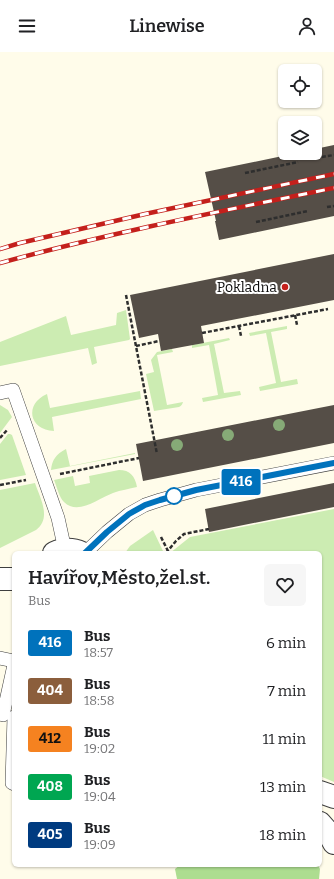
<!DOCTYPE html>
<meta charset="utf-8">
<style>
body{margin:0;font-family:Bitter,serif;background:#f6f6f6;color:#202124;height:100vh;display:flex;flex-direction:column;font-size:15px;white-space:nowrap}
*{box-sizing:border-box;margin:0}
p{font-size:13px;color:#757577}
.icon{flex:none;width:22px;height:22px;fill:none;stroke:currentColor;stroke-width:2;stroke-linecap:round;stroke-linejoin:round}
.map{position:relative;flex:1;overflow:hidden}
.drawer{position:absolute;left:12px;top:499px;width:310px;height:316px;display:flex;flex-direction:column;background:#fff;border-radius:6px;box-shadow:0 1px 3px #0004}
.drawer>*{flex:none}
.badge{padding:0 8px;border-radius:3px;font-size:14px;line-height:26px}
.controls{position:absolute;left:278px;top:12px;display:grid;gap:8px}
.controls a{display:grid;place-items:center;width:44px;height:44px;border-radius:6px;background:#fff;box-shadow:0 1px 3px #0004;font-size:20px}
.map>.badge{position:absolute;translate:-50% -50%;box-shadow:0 0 0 2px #fff}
.round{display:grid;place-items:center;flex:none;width:42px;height:42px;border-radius:6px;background:#f6f6f6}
.overview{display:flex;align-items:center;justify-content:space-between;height:68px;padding:0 16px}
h1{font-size:19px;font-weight:600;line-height:30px}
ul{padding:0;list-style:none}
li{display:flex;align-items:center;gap:12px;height:48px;padding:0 16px}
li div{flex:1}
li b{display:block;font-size:15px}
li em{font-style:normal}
li .badge{min-width:44px;font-weight:700;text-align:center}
header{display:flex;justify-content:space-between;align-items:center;height:52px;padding:0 16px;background:#fff;font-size:18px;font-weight:600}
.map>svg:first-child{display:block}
.green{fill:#ccecb2}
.forest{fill:#addd90}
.building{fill:#554e47}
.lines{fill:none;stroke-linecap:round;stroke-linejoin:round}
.service-casing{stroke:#3f3f3f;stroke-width:14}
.minor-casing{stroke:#3f3f3f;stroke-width:24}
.path{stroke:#2e2e2e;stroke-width:2.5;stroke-dasharray:4 2;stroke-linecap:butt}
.service{stroke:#fff;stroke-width:13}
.minor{stroke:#fff;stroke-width:22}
.rail-casing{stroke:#c4201c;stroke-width:4.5}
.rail{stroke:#fff;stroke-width:3;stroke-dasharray:9;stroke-linecap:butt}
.tree{fill:#86aa77}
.line-casing{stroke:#fff;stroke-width:9}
.line{stroke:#0072bc;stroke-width:6}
.poi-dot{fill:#c4201c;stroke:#fff;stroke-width:1.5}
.stop-dot{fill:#fff;stroke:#0072bc;stroke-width:2}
.labels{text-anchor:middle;stroke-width:4;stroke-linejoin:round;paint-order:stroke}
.poi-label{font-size:14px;fill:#0c0c0c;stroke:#fff;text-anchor:end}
</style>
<header><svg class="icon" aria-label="menu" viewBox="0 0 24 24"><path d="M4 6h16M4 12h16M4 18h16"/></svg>Linewise<svg class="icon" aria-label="person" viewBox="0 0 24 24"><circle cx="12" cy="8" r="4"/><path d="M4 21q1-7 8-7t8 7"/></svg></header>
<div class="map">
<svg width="334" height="827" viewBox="0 0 334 827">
<rect width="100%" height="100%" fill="#fffcea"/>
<g class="green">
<polygon points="126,258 130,287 129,288 94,295 97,311 92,313 88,296 0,314 0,290 66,264 71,283 116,273 117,261"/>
<polygon points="287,274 287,277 271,280 281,330 297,327 298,332 260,339 259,335 276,331 266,281 250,284 249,281"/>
<polygon points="229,286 230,288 214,292 224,341 240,339 241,343 203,350 202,346 218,343 209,293 192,296 192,293"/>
<path d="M172 297 173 300 157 303 167 353 183 350C182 353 181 354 179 355L154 359 146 322 154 320 151 308 157 300Z"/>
<path d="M140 339 141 347 52 365 54 379C29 378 24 352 47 342L50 356Z"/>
<polygon points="0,353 8,358 12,365 0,381"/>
<polygon points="8,382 10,382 12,383 26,423 0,428 0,392"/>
<path d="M66 397 70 414 135 401V402L51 418C52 408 56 402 66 397Z"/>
<path d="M119 418C130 418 135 424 137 435 129 437 121 438 113 441 99 446 78 464 64 450 59 445 57 435 54 428L73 424 75 434 90 431 89 424Z"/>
<path d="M35 431C40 446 52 466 36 478L0 496V438Z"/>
<polygon points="334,457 334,730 320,724 320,501 170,501 190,485"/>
<polygon points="153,478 163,499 162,501 125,501 130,494"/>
</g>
<polygon class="forest" points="180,813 318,813 320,817 319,827 177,827 175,817"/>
<g class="building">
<polygon points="334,93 334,164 219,188 215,169 216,169 205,120 297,101 315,101 315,97"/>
<polygon points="334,202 334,248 201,274 204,291 182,295 161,299 158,282 139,286 130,243"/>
<polygon points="334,353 334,391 143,429 136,392"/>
<polygon points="334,431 334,455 209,480 205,457"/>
</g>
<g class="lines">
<g class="service-casing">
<g id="service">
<polyline points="0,341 13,338 58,466 65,498"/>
<polyline points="85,501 107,480 129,462 145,453 160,448 196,438 334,411"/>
<polyline points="0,606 14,609"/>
<polyline points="3,663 14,613"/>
<polyline points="14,665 12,731 14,732"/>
</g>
</g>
<g class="minor-casing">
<g id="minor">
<path d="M54 501C63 497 73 497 82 501"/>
<polyline points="0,527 14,527"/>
<polyline points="320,740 334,745"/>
<polyline points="320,771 328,780 334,791"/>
</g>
</g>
<g class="path">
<polyline points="316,106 334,103"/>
<polyline points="245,121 298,110"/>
<polyline points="327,155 334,154"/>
<polyline points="256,170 308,159"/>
<polyline points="126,243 157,402"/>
<polyline points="295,263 297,273"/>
<polyline points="239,274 241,284"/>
<polyline points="202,281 328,257"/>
<polyline points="136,294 159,289"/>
<polyline points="0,386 8,377"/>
<polyline points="60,422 139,406"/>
<polyline points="0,433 26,428"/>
<polyline points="161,485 168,499"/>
<polyline points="166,501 176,489 184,482 209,477"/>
</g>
<use href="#service" class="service"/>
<use href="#minor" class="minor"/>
<g class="rail-casing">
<g id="rail">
<polyline points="0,197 20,191 145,162 334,122"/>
<path d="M0 211C110 181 222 159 334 136"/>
</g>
</g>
<use href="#rail" class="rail"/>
</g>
<g class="tree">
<circle cx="279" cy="373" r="6"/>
<circle cx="228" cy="383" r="6"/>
<circle cx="177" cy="393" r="6"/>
</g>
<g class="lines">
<g class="line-casing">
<polyline id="line" points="85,501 107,480 129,462 145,453 160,448 196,438 334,411"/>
</g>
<use href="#line" class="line"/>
</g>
<circle class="poi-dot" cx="285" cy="235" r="4"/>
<circle class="stop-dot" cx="174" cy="444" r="8"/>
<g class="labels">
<g class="poi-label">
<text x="277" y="240">Pokladna</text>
</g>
</g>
</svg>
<div class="controls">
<a><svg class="icon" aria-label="locate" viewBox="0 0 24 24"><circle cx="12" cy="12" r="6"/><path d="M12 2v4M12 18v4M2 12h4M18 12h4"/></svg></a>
<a><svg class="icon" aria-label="layers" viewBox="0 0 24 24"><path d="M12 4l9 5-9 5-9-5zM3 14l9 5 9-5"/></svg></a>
</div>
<b class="badge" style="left:241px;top:430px;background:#0072bc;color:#fff">416</b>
<section class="drawer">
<div class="overview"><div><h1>Havířov,Město,žel.st.</h1><p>Bus</p></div><a class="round"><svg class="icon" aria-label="heart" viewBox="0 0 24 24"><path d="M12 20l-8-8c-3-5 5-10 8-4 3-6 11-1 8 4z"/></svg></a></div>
<ul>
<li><span class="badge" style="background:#0072bc;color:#fff">416</span><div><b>Bus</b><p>18:57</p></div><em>6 min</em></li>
<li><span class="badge" style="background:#8b5e3c;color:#fff">404</span><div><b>Bus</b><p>18:58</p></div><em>7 min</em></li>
<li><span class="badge" style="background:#f58220;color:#111">412</span><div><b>Bus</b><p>19:02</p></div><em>11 min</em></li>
<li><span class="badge" style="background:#00a651;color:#fff">408</span><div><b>Bus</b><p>19:04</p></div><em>13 min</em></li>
<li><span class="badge" style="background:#003b80;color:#fff">405</span><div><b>Bus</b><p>19:09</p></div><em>18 min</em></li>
</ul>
</section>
</div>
